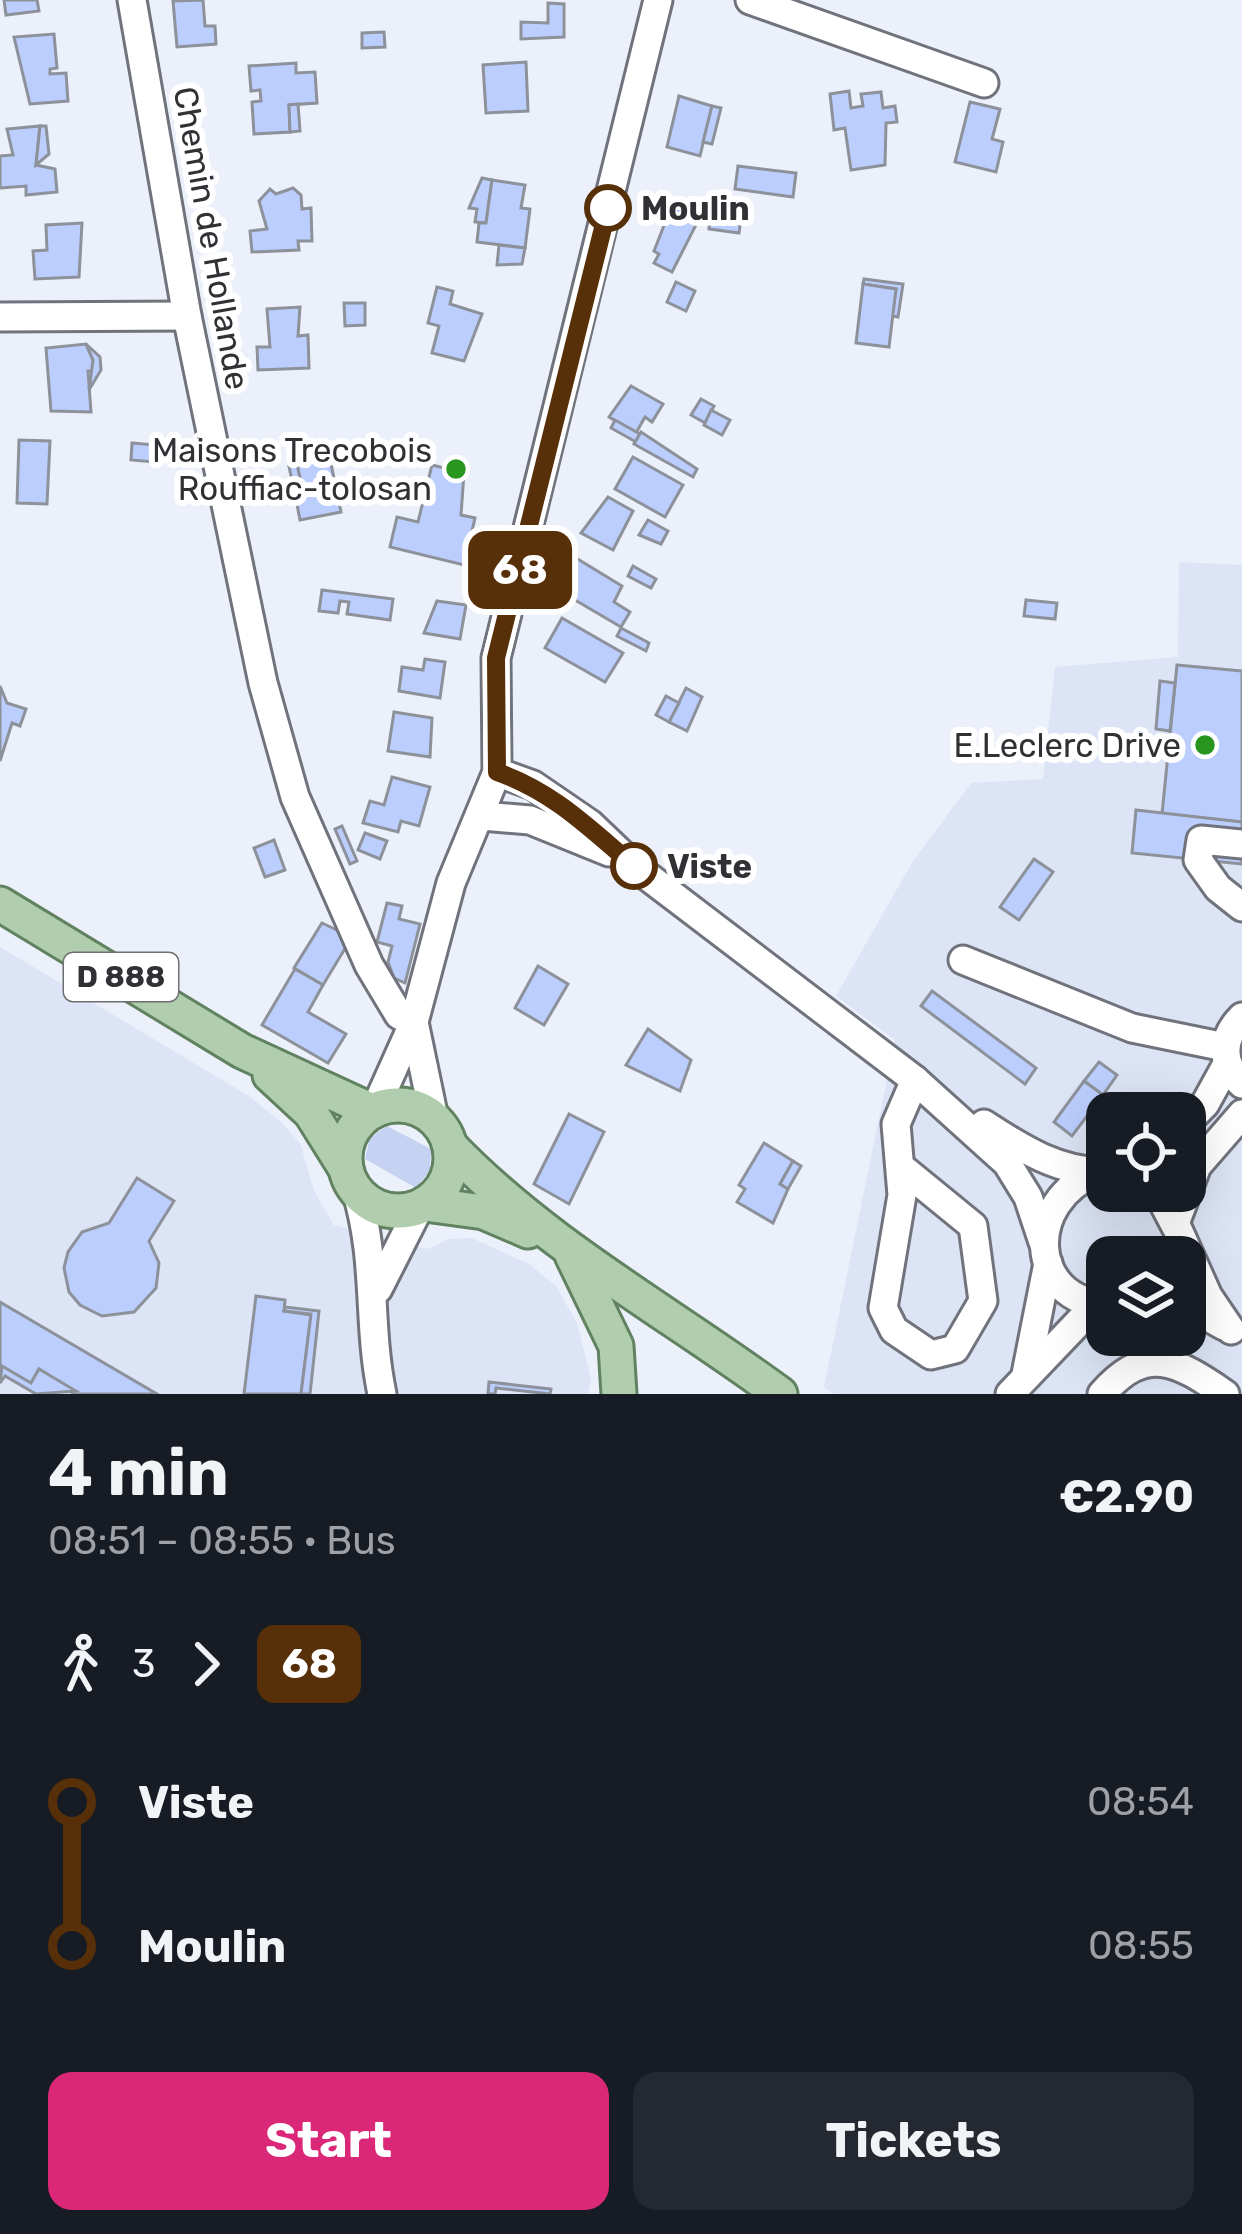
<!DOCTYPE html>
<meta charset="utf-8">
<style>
body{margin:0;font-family:Rubik,sans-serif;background:#242831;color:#f1f3f6;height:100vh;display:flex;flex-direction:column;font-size:45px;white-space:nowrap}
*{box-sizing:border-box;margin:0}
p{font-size:39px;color:#9ea1a6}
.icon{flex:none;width:66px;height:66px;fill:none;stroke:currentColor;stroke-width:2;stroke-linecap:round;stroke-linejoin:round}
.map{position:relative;height:1394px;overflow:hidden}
.side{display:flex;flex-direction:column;background:#171b24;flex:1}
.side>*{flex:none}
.badge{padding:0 24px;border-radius:18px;font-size:42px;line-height:78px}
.buttons{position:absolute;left:1086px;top:1092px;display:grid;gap:24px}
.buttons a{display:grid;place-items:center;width:120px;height:120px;border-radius:24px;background:#171b24;box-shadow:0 12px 48px #0002;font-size:60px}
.map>.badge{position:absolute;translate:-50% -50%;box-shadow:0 0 0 6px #fff}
.legs{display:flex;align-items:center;gap:18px;height:132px;padding:0 48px;font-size:39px}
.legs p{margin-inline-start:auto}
.overview{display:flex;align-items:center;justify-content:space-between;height:204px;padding:0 48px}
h1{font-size:66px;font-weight:700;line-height:90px}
.action{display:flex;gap:24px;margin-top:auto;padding:24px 48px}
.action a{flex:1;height:138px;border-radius:24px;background:#db2777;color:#fff;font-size:48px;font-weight:700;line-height:138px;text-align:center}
.action a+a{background:#242831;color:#f1f3f6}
ul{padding:0 48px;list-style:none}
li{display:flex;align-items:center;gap:42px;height:144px;font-size:45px}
li i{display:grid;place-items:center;width:18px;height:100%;margin:0 15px;background:currentColor}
li i::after{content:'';width:30px;height:30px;margin:-15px;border:9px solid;border-radius:50%;background:#171b24}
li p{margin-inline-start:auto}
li:first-child i{background:linear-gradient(#0000 50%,currentColor 0)}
li:last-child i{background:linear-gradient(currentColor 50%,#0000 0)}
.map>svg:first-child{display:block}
.built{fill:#dce4f5;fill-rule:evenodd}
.grass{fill:#c6d2f1}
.building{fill:#bbcefe;stroke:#8d919a;stroke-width:3}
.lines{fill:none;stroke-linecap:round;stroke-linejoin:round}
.minor-casing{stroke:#70737c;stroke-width:33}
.major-casing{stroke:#618260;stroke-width:39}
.minor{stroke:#fff;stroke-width:27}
.major{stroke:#b0cead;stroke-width:33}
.line-1-casing{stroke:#fff;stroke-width:27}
.line-1{stroke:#572f08;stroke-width:18}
.stop-1-dot{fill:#fff;stroke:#572f08;stroke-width:6}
.poi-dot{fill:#28951f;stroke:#fff;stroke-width:4.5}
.labels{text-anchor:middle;stroke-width:12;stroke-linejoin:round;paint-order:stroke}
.shield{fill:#fff;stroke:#6e6f72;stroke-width:3}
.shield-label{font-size:30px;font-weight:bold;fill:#303135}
.stop-label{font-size:33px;font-weight:bold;fill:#303135;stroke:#fff;text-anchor:start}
.street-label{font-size:33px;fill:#303135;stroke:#fff}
.poi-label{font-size:33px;fill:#303135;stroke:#fff;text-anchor:end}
</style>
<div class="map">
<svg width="1242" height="1394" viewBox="0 0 1242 1394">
<rect width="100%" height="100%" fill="#ecf0fb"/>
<g class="built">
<path d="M1179 562 1242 565V1394H833L824 1387 895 1040 836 996 913 861 971 783 1043 779 1055 667 1178 657ZM1107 1113H1185V1191H1107ZM1107 1257H1185V1335H1107Z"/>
<polygon points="0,947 249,1096 280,1121 300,1143 314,1191 334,1225 428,1249 449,1239 472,1238 529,1264 556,1286 577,1323 591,1379 588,1394 0,1394"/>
</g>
<polygon class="grass" points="387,1126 431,1149 430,1170 416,1188 365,1159 370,1138"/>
<g class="building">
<polygon points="4,0 37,0 39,11 6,15"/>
<polygon points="203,0 205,26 215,26 216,44 177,47 173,1"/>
<polygon points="548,3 564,4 564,37 521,39 521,22 548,23"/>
<polygon points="384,32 385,47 362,48 362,33"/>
<polygon points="54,34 57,68 50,69 50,74 66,73 68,101 30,104 14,37"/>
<polygon points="526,62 528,111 486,113 483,65"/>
<polygon points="296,63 296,73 315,72 317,103 289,105 290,132 254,134 252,102 261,101 260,90 251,91 249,66"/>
<polygon points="849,91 851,108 863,106 861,94 881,92 883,108 895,106 897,122 886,123 885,165 851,170 845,128 834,130 830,94"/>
<polygon points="679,96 712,106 700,156 667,147"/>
<polygon points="970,102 1000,109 992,139 1003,142 996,172 955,162"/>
<polygon points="298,104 300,131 290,132 289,105"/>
<polygon points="712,106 721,108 712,144 703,142"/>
<polygon points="40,126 36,165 55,169 57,192 26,195 26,186 0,188 0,156 13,155 7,129"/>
<polygon points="40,126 46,126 49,154 36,165"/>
<polygon points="738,166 796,173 793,197 735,189"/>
<polygon points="482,178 492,180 486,223 475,222 477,209 469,208"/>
<polygon points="492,180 525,185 521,208 530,209 525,248 477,242 479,223 486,223"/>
<polygon points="293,188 301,195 302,209 311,208 312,241 298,241 299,250 252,252 250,231 267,229 259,201 270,189 276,194"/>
<polygon points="712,200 742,203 741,219 710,216"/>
<polygon points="672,205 702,213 672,272 654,263 659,254 654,251"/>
<polygon points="710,216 741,219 739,233 709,229"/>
<polygon points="82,223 79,277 35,279 33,251 47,250 46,225"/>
<polygon points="499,245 525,248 522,264 497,265"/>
<polygon points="864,279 903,284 898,317 892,316 896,289 863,284"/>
<polygon points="676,282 695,291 686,311 667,302"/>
<polygon points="863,284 896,289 889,347 856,343"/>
<polygon points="437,287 453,291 450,304 482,314 464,361 432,353 439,326 428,323"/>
<polygon points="344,303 365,303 365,325 345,326"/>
<polygon points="300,307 298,336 308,335 309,368 258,370 257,347 270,347 267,309"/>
<polygon points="86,344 93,360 94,371 88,371 91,412 51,411 46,348"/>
<polygon points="86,344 100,357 101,370 89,390 93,360"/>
<polygon points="631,386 663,404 652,422 645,417 636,433 609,417"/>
<polygon points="701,399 714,406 705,423 691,415"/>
<polygon points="711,410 730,420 722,435 704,425"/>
<polygon points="615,420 640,434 636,442 611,428"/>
<polygon points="641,432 697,469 693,477 634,444"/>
<polygon points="19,440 50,441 47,504 17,503"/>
<polygon points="132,443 156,445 154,462 131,460"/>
<polygon points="329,454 341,512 300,520 295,494 303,492 296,460"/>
<polygon points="633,457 683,485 665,517 615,489"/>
<polygon points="296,460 303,492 295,494 288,462"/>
<polygon points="432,465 464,473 461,515 475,518 464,565 390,547 397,517 418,522"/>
<polygon points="608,497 633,511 613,550 581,533"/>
<polygon points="648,520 668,531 661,544 639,535"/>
<polygon points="576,558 622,586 614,602 630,612 621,627 558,590"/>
<polygon points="633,566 656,579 651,588 628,576"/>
<polygon points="322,590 393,599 390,620 347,614 349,602 340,601 338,613 319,611"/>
<polygon points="1026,600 1057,603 1055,619 1024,616"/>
<polygon points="437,601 466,605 460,639 424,633"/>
<polygon points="562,618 623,653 605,682 545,648"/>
<polygon points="621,628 649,643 646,651 617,636"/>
<polygon points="425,659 445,662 440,698 399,691 402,667 423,670"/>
<polygon points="1177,665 1242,671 1242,822 1162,814"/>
<polygon points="1160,681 1175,683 1170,731 1156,729"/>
<polygon points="0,686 7,703 26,709 20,726 12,723 0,761"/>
<polygon points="686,688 702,697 687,731 669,722"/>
<polygon points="666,696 679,703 669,722 656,715"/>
<polygon points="394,712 432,718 430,757 388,751"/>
<polygon points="392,777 430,787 419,826 401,821 398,832 363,823 370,801 384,805"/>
<polygon points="1136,810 1242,822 1242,864 1132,853"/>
<polygon points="342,826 357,861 350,864 335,829"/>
<polygon points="365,833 387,841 380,859 358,850"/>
<polygon points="274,840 285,870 265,877 254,848"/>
<polygon points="1034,859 1053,872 1019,920 1000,907"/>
<polygon points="387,903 402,906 399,919 420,924 405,983 394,978 388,962 392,946 377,942"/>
<polygon points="322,923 339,931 346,947 323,985 294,968"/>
<polygon points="538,966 568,984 544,1025 515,1008"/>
<polygon points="295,969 323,985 308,1012 346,1034 328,1063 262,1025"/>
<polygon points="932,991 1036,1068 1025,1084 921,1006"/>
<polygon points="648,1029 691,1060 680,1091 626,1065"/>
<polygon points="1099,1062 1117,1075 1103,1095 1084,1081"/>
<polygon points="1084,1081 1103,1095 1072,1136 1054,1122"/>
<polygon points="569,1114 604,1132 569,1204 534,1184"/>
<polygon points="764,1143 793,1161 780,1184 788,1189 773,1223 737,1202 745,1189 739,1185"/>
<polygon points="793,1161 801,1166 788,1189 780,1184"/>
<polygon points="137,1178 174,1201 149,1241 159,1263 156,1288 134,1312 102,1316 80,1305 69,1292 64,1268 68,1252 82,1232 109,1223"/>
<polygon points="256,1296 285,1300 284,1311 311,1315 301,1394 244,1394"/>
<polygon points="0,1302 157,1394 74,1394 39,1369 31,1383 0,1369"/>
<polygon points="285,1307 319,1311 310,1394 301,1394 311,1314 284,1311"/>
<polygon points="2,1366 31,1383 39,1369 76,1391 36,1394 5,1376 0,1383"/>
<polygon points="489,1382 551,1389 550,1394 496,1388 495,1394 488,1394"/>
</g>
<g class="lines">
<g class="minor-casing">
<g id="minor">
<polyline points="132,0 187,316 263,683 295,797 369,965 399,1015 414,1022"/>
<polyline points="750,0 984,83"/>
<polyline points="0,317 187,316"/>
<polyline points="497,772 533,785 590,824 634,866 915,1080 1007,1163 1028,1197 1043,1242"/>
<polyline points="482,816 530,820 609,852"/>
<polyline points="1242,844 1201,840 1198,860 1218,888 1242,907"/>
<polyline points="963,960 1132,1028 1225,1047"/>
<path d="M1242 1017C1221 1038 1220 1063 1242 1084"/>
<polyline points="414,1022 434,1118"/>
<polyline points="375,1109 414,1022 451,883 497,772 496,658 658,0"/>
<path d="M984 1124C1022 1149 1060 1173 1107 1172"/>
<polyline points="1185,1124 1205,1104 1227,1064"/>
<polyline points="902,1168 973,1226 983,1301 955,1349 931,1355 894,1330 883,1308 902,1195 896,1124 915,1080"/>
<path d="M1097 1172C1023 1202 1028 1300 1107 1305"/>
<path d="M356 1190C378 1262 367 1322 382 1394"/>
<polyline points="1157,1191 1177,1229"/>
<polyline points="1176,1221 1197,1166 1242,1114"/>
<polyline points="1177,1227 1208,1296 1231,1330"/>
<polyline points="378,1289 420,1206"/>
<polyline points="1185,1304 1224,1326"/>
<polyline points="1026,1374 1048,1263"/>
<polyline points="1010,1394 1096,1304"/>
<path d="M1102 1394C1146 1343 1177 1361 1225 1394"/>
</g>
</g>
<g class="major-casing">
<g id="major">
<polyline points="0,904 242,1051 372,1111"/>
<polyline points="270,1075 311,1113 346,1169"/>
<circle cx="398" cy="1158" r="53"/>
<path d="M450 1146C545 1245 670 1313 780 1394"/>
<polyline points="425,1204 484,1212 528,1231"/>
<polyline points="572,1255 616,1346 619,1394"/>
</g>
</g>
<use href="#minor" class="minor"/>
<use href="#major" class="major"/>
</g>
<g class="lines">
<g class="line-1-casing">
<path id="line-1" d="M608 208 496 658 497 772C554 792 589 828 634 866"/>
</g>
<use href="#line-1" class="line-1"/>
</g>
<g class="stop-1-dot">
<circle cx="608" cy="208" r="21"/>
<circle cx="634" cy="866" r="21"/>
</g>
<g class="poi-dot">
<circle cx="456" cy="469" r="12"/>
<circle cx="1205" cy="745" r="12"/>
</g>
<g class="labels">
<rect class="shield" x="64" y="953" width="114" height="48" rx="9"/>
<g class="shield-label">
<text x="121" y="987">D 888</text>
</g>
<g class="stop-label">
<text x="641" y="220">Moulin</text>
<text x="667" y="878">Viste</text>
</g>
<g class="street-label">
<text transform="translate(212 238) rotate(80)" y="12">Chemin de Hollande</text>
</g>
<g class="poi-label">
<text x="432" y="462">Maisons Trecobois<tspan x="432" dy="38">Rouffiac-tolosan</tspan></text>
<text x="1181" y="757">E.Leclerc Drive</text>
</g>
</g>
</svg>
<div class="buttons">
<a><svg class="icon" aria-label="locate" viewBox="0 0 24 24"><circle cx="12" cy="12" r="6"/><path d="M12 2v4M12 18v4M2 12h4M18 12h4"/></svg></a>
<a><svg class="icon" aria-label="layers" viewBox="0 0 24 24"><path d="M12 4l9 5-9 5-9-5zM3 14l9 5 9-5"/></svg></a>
</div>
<b class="badge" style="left:520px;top:570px;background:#572f08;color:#fff">68</b>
</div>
<section class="side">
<div class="overview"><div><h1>4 min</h1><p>08:51 – 08:55 · Bus</p></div><b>€2.90</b></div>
<div class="legs"><svg class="icon" aria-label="walk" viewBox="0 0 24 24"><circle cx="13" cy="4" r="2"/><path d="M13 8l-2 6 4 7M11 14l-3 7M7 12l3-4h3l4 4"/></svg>3<svg class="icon" aria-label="forward" viewBox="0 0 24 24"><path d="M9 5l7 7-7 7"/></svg><b class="badge" style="background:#572f08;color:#fff">68</b></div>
<ul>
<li><i style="color:#572f08"></i><b>Viste</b><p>08:54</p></li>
<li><i style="color:#572f08"></i><b>Moulin</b><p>08:55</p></li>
</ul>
<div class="action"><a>Start</a><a>Tickets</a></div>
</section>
